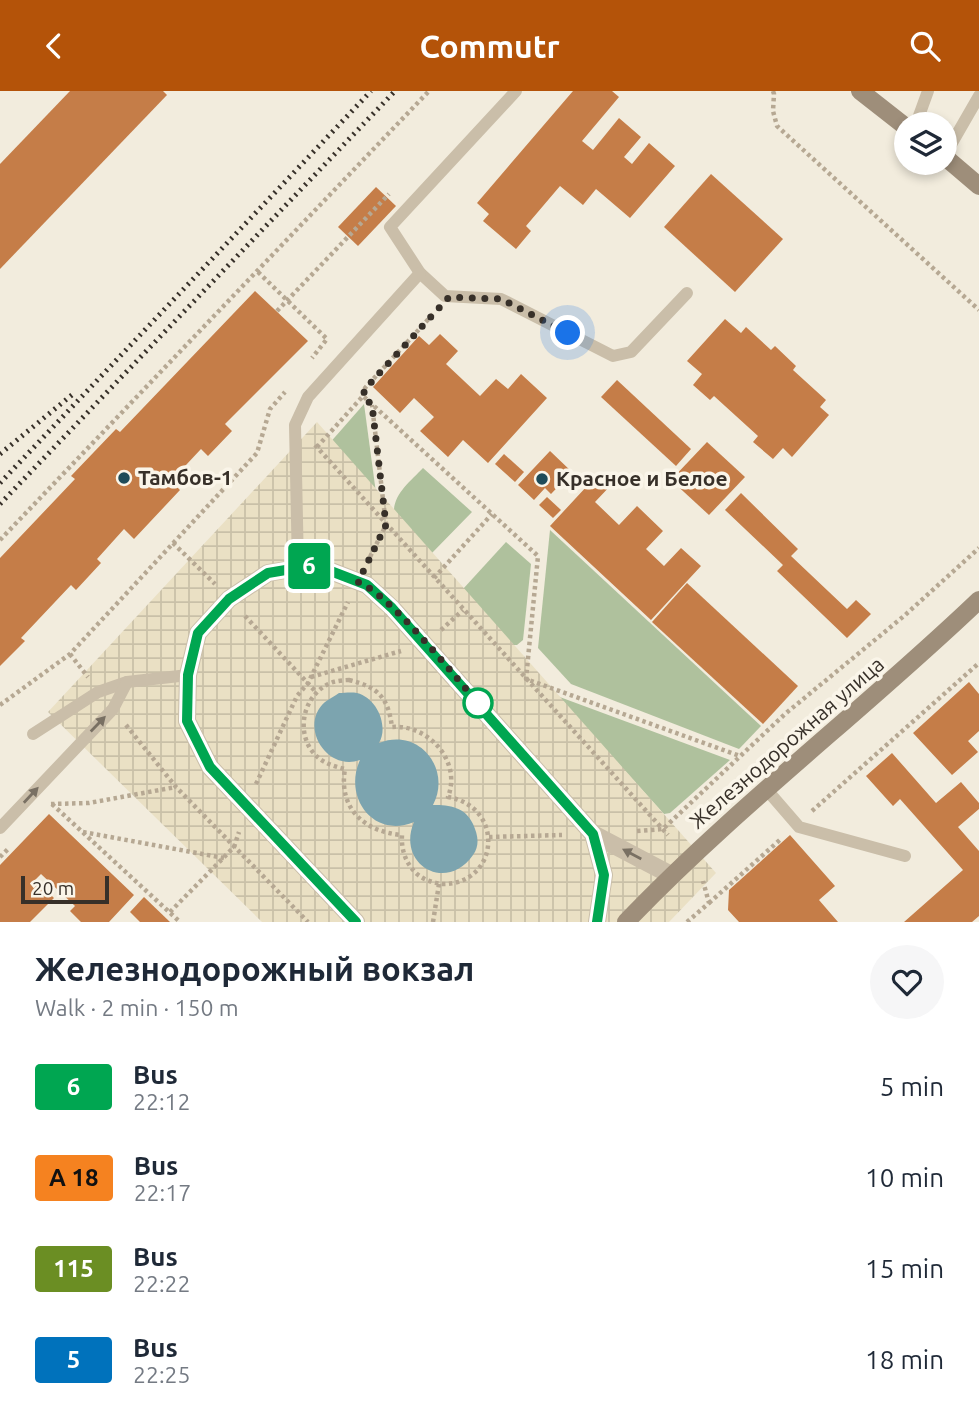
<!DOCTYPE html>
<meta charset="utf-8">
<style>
body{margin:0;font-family:Ubuntu,sans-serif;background:#f6f6f7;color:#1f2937;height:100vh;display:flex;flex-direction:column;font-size:26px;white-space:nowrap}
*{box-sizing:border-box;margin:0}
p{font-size:23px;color:#747a83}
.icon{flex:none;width:38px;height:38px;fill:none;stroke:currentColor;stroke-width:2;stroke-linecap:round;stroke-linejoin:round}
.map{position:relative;height:831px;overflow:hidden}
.panel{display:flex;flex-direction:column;background:#fff;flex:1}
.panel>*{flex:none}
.badge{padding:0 14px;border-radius:5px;font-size:24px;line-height:46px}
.buttons{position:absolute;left:894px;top:21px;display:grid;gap:14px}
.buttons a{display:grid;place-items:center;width:63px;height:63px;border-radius:50%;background:#fff;box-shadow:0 4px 10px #0003;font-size:35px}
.scale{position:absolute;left:21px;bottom:18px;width:88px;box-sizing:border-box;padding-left:7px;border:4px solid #373029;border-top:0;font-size:19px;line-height:24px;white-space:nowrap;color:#373029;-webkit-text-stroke:5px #faf5e9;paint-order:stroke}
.you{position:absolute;width:35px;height:35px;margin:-18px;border:5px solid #fff;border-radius:50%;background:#1a73e8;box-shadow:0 0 0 10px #1a73e833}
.map>.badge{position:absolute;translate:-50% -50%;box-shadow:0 0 0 4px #fff}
.round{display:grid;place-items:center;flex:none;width:74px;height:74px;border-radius:37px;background:#f6f6f7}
.overview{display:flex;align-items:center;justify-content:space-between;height:119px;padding:0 35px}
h1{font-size:33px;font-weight:600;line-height:52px}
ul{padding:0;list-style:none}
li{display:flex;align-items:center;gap:21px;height:91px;padding:0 35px}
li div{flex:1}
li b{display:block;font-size:26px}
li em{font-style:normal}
li .badge{min-width:77px;font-weight:700;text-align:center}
header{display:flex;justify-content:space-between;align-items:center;height:91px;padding:0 35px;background:#b45309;color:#fff;font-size:32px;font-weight:600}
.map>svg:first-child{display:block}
.grass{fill:#afc19d}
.plaza{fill:url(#plaza-grid)}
.water{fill:#7ca4af}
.building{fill:#c57d48}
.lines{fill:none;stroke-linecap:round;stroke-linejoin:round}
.path{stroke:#b6a893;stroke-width:4.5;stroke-dasharray:3.5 3.5;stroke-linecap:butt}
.service{stroke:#cabea9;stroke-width:12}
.tertiary{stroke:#cabea9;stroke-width:18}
.secondary{stroke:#9e8e7a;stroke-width:18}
.rail{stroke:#373029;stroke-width:5;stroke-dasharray:2 5;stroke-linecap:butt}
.oneway{fill:#797063}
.line-casing{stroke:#fff;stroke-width:16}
.line{stroke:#00a651;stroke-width:10}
.walk{stroke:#373029;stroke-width:7;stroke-dasharray:0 12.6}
.poi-dot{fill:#1e4b59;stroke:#faf5e9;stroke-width:2.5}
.stop-dot{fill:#fff;stroke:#00a651;stroke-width:3.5}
.labels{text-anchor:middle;stroke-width:7;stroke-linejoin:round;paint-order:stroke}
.poi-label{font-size:21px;font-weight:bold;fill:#373029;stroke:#faf5e9;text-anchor:start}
.street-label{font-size:21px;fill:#373029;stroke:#faf5e9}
</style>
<header><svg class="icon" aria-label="back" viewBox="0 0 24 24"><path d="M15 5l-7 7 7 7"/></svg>Commutr<svg class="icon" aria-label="search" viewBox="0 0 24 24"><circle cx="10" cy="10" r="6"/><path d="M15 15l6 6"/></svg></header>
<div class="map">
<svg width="979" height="831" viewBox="0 0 979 831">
<defs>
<pattern id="plaza-grid" width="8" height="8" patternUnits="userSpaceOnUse" patternTransform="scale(1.75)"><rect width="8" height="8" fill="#eae0c4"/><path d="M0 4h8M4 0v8" fill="none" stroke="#c9c0a8"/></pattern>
</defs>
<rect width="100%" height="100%" fill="#f2ecdd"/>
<g class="grass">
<polygon points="364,313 376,402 328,354"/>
<path d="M423 377 472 421 431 463 394 422C393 403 411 390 423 377Z"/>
<polygon points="550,439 761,635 739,658 571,593 538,557"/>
<polygon points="506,451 531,473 523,549 517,554 512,554 463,498"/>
<polygon points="557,605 730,669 670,722 664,723"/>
</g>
<polygon class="plaza" points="317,331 716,782 669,831 262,831 48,621"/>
<path class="water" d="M339 602C344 602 351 601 357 602 377 607 389 635 379 652 419 636 452 678 433 714 450 714 465 716 473 733 478 744 480 754 473 764 446 803 396 773 414 731 373 748 343 706 360 669 327 681 298 635 325 611 329 608 335 605 339 602Z"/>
<g class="building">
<polygon points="70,0 163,0 167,4 0,178 0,73"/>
<polygon points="573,0 612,0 619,6 582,50 593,59 619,27 641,46 624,66 632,73 649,52 675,75 630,127 596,98 583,114 560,95 526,135 531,140 516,158 483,130 489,123 477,112"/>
<polygon points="711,83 783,148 735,201 664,136"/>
<polygon points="376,96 396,115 358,155 338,136"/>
<polygon points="255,200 308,250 225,333 232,340 208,365 201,358 171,390 180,399 134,448 124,438 97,468 101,472 76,499 71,494 21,547 25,550 0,575 0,467 75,388 71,385 116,338 120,341"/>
<polygon points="725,228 741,242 746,236 771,259 775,255 796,275 793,279 826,309 820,316 829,324 792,366 783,357 773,368 753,351 758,345 714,305 710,309 693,294 702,283 687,270"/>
<polygon points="440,243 458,260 446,273 480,305 496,288 508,298 521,283 547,307 488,372 463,349 448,366 420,340 434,326 414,307 400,322 373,296 419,245 429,254"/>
<polygon points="617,289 691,358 676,375 601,306"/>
<polygon points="707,351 745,386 709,424 671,389"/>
<polygon points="550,360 572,381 551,403 545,397 534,409 518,394"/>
<polygon points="504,363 524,381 515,391 495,373"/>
<polygon points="600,381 612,393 595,411 619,434 637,415 663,440 646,458 664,475 681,457 701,475 651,529 550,435"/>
<polygon points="741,402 798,458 791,465 847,518 856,509 871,523 847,547 777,480 783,474 725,419"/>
<polygon points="547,406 561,419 553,427 539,414"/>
<polygon points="687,492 798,595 763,633 652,531"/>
<polygon points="969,591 979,603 979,640 968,650 978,661 952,684 913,642"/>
<polygon points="892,662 936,712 961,691 979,712 979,718 958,736 979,760 979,825 972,831 904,831 963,779 900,708 893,715 866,685"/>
<polygon points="49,723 134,804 109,831 81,831 70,820 75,815 41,783 35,789 54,807 30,831 0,831 0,774"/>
<polygon points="790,744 835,795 819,809 838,831 739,831 728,819 729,799"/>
<polygon points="144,806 170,831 140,831 130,821"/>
</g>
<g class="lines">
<g class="path">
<polyline points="773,0 774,3 773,20 777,35 979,219"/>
<polyline points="258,181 327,248 312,267"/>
<polyline points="277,220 389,103"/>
<polyline points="363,305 365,297 434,222"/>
<polyline points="315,354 668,744"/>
<polyline points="317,356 363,305 538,465 526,588 740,665"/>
<polyline points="0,449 429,0"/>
<polyline points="173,452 215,493"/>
<polyline points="367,472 386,434 372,314"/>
<polyline points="434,487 492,423"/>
<polyline points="245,525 316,601"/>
<polyline points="441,539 463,519"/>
<polyline points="70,563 88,586"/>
<polyline points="311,586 401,560"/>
<path d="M349 589C378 596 388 606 392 636 428 633 462 670 448 706 506 716 499 794 442 793 434 792 424 789 417 783 406 773 401 759 402 744 365 741 338 718 345 678 332 675 320 671 312 660 295 637 305 601 333 591 338 590 344 589 349 589Z"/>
<polyline points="0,614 70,563 257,362 270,318 285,301"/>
<polyline points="126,634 176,696 308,831"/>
<polyline points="256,693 297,605 308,592 348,511"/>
<polyline points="51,713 89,712 176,696"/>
<polyline points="52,713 180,831"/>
<polyline points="812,720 979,572"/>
<polyline points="637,740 663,738 785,623 904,525 979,457"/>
<polyline points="83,741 224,767"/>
<polyline points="489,746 562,744"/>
<polyline points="0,766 9,757"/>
<polyline points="709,812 782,747"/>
<polyline points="170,821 234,756 239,741"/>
<polyline points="433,831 439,793"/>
<polyline points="687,831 709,812 703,790"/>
</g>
<g class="service">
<polyline points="516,0 390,136 420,182 445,205 501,208 613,265 631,261 687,202"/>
<polyline points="916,33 928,0"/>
<polyline points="945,64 979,5"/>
<polyline points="298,477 295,334 308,306 420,182"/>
<polyline points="33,643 98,601 127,591 188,584"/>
<polyline points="767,699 799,736 905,765"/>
<polyline points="0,737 113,618 127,591"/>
</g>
<g class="tertiary">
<polyline points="593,743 671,784"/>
<polyline points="356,831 210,676 187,630 188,584 198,542 229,508 268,482 315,474 367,494 392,517 593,743 604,784 597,831"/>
</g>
<g class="secondary">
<polyline points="860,0 906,36"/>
<polyline points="945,66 979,95"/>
<path d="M626 831C736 716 864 619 979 509"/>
</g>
<g class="rail">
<polyline points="0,363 73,303"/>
<polyline points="0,392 371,0"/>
<polyline points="0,413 395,0"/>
</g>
</g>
<defs><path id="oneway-solid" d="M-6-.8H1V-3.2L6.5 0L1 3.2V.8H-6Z" transform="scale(1.75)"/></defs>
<g class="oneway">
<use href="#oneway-solid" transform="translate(98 633) rotate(-46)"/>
<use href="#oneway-solid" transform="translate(31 704) rotate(-47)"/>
<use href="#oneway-solid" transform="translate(632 763) rotate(-152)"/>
</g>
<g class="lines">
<g class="line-casing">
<polyline id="line" points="356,831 210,676 187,630 188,584 198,542 229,508 268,482 315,474 367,494 392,517 593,743 604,784 597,831"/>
</g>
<use href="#line" class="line"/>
<path class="walk" d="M478 612 480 614C454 585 390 503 358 491L386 434 372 314 363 305 365 298 449 206 501 208 568 242"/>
</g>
<g class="poi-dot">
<circle cx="124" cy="387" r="7"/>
<circle cx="542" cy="388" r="7"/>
</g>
<circle class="stop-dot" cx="478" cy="612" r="14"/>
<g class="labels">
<g class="poi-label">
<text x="138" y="394">Тамбов-1</text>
<text x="556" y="395">Красное и Белое</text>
</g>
<g class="street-label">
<text transform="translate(787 652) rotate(-41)" y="7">Железнодорожная улица</text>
</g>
</g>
</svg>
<div class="buttons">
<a><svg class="icon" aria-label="layers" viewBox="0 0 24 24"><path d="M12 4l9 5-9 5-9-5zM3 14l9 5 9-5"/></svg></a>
</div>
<div class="scale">20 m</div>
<div class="you" style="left:568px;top:242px"></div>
<b class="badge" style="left:309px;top:475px;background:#00a651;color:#fff">6</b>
</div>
<section class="panel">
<div class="overview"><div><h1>Железнодорожный вокзал</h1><p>Walk · 2 min · 150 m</p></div><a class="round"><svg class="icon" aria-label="heart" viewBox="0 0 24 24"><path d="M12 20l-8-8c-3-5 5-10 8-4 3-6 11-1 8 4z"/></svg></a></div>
<ul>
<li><span class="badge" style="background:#00a651;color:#fff">6</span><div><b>Bus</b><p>22:12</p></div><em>5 min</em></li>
<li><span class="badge" style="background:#f58220;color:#111">А 18</span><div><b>Bus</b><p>22:17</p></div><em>10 min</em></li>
<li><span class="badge" style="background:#6b8e23;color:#fff">115</span><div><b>Bus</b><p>22:22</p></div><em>15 min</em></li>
<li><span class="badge" style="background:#0072bc;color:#fff">5</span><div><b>Bus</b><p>22:25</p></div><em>18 min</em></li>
</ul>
</section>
